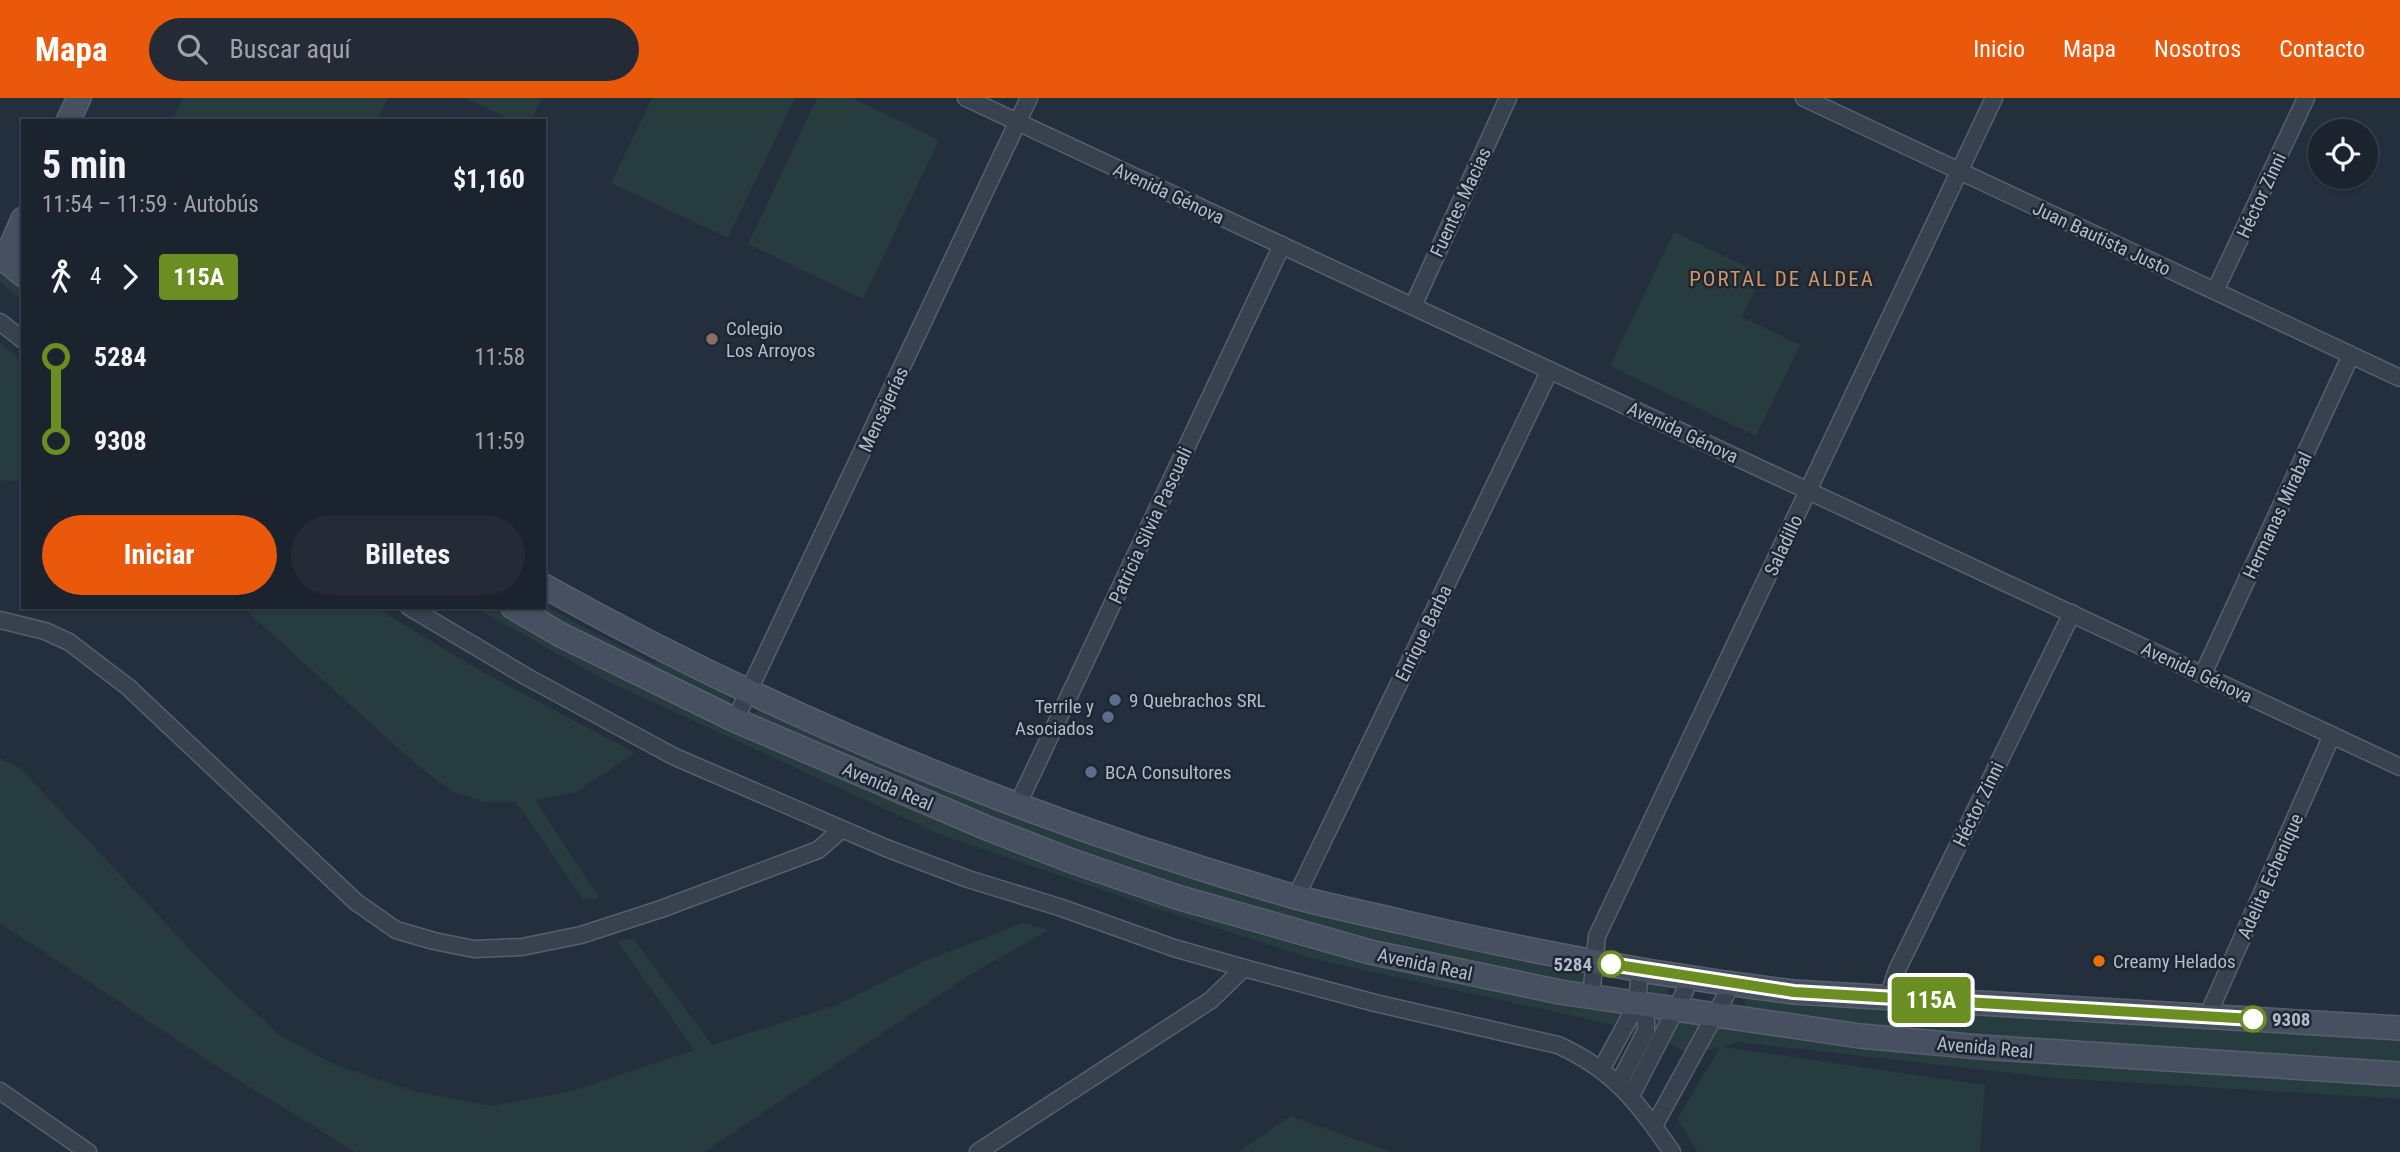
<!DOCTYPE html>
<html lang="es">
<meta charset="utf-8">
<style>
body{margin:0;font-family:"Roboto Condensed",sans-serif;background:#242b36;color:#f1f3f6;height:100vh;display:flex;flex-direction:column;font-size:26px;white-space:nowrap}
*{box-sizing:border-box;margin:0}
p{font-size:23px;color:#a0a4aa}
.icon{flex:none;width:38px;height:38px;fill:none;stroke:currentColor;stroke-width:2;stroke-linecap:round;stroke-linejoin:round}
.map{position:relative;flex:1;overflow:hidden}
.details{position:absolute;left:21px;top:21px;width:525px;height:490px;display:flex;flex-direction:column;background:#1b232e;border-radius:0px;box-shadow:0 2px 5px #0004,0 0 0 2px #39404a}
.details>*{flex:none}
.badge{padding:0 14px;border-radius:5px;font-size:24px;line-height:46px}
.controls{position:absolute;left:2308px;top:21px;display:grid;gap:14px}
.controls a{display:grid;place-items:center;width:70px;height:70px;border-radius:50%;background:#1b232e;box-shadow:0 2px 5px #0004,0 0 0 2px #39404a;font-size:35px}
.map>.badge{position:absolute;translate:-50% -50%;box-shadow:0 0 0 4px #fff}
.legs{display:flex;align-items:center;gap:10px;height:77px;padding:0 21px;font-size:23px}
.legs p{margin-inline-start:auto}
.summary{display:flex;align-items:center;justify-content:space-between;height:119px;padding:0 21px}
h1{font-size:38px;font-weight:700;line-height:52px}
.button{display:flex;gap:14px;margin-top:auto;padding:14px 21px}
.button a{flex:1;height:80px;border-radius:42px;background:#ea580c;color:#fff;font-size:28px;font-weight:700;line-height:80px;text-align:center}
.button a+a{background:#242b36;color:#f1f3f6}
ul{padding:0 21px;list-style:none}
li{display:flex;align-items:center;gap:24px;height:84px;font-size:26px}
li i{display:grid;place-items:center;width:10px;height:100%;margin:0 9px;background:currentColor}
li i::after{content:'';width:18px;height:18px;margin:-9px;border:5px solid;border-radius:50%;background:#1b232e}
li p{margin-inline-start:auto}
li:first-child i{background:linear-gradient(#0000 50%,currentColor 0)}
li:last-child i{background:linear-gradient(currentColor 50%,#0000 0)}
header{display:flex;align-items:center;gap:42px;box-sizing:border-box;height:98px;padding:0 35px;background:#ea580c;color:#fff}
header strong{font-size:33px}
nav{display:flex;gap:38px;margin-inline-start:auto;font-size:24px}
.search{width:490px;height:63px;background:#242b36;display:flex;align-items:center;gap:18px;box-sizing:border-box;padding:0 24px;border-radius:38px;color:#a0a4aa;font-size:26px}
.map>svg:first-child{display:block}
.green{fill:#263c3f}
.lines{fill:none;stroke-linecap:round;stroke-linejoin:round}
.street-casing{stroke:#565f6c;stroke-width:19}
.secondary-casing{stroke:#565f6c;stroke-width:26}
.street{stroke:#38414e;stroke-width:16}
.secondary{stroke:#465061;stroke-width:23}
.line-1-casing{stroke:#fff;stroke-width:16}
.line-1{stroke:#6b8e23;stroke-width:10}
.education-dot{fill:#8d6e63;stroke:#1d2633;stroke-width:2.5}
.service-dot{fill:#5c6f8a;stroke:#1d2633;stroke-width:2.5}
.food-dot{fill:#e8710a;stroke:#1d2633;stroke-width:2.5}
.stop-1-dot{fill:#fff;stroke:#6b8e23;stroke-width:3.5}
.labels{text-anchor:middle;stroke-width:5;stroke-linejoin:round;paint-order:stroke}
.street-label{font-size:19px;fill:#b4bcc9;stroke:#1d2633}
.poi-label{font-size:19px;fill:#b4bcc9;stroke:#1d2633;text-anchor:start}
.stop-label{font-size:19px;font-weight:bold;fill:#b4bcc9;stroke:#1d2633;text-anchor:end}
.neighbourhood-label{font-size:21px;letter-spacing:2px;fill:#d59563;stroke:#1d2633}
</style>
<header>
<strong>Mapa</strong>
<div class="search"><svg class="icon" aria-label="search" viewBox="0 0 24 24"><circle cx="10" cy="10" r="6"/><path d="M15 15l6 6"/></svg>Buscar aquí</div>
<nav><a>Inicio</a><a>Mapa</a><a>Nosotros</a><a>Contacto</a></nav>
</header>
<div class="map">
<svg width="2400" height="1054" viewBox="0 0 2400 1054">
<rect width="100%" height="100%" fill="#242f3e"/>
<g class="green">
<polygon points="183,0 388,0 377,23 172,23"/>
<polygon points="465,0 542,0 531,23 514,23"/>
<polygon points="652,0 795,0 728,140 611,85"/>
<polygon points="817,0 852,0 939,42 863,201 748,146"/>
<polygon points="1674,134 1762,176 1742,219 1800,247 1756,338 1610,268"/>
<polygon points="0,158 23,177 23,202 0,184"/>
<polygon points="0,245 23,264 23,382 0,383"/>
<polygon points="544,508 655,566 661,558 733,597 728,606 723,608 529,509"/>
<polygon points="242,509 375,509 477,571 635,655 576,694 535,702 599,800 583,801 516,704 485,704 455,695 418,668"/>
<polygon points="474,509 513,509 874,683 1278,829 1676,911 2400,976 2400,1001 2056,980 1738,944 1723,949 1985,987 1980,1054 1698,1054 1677,1021 1720,949 1704,953 1700,963 1664,942 1661,945 1648,939 1647,943 1610,926 1314,861 1155,810 939,736 605,582"/>
<polygon points="763,608 1025,717 1581,869 1584,882 1580,886 1514,880 1139,782 754,619 758,611"/>
<polygon points="0,660 21,671 217,880 281,938 335,967 417,994 491,1008 572,993 694,952 618,844 633,840 712,947 837,907 927,862 1023,825 1049,832 968,878 704,1054 355,1054 216,968 0,825"/>
<polygon points="1650,881 1668,885 1668,895 1664,901 1652,899 1647,890"/>
<polygon points="1745,899 2400,937 2400,968 1977,942 1745,914"/>
<polygon points="1290,1018 1392,1054 1239,1054"/>
</g>
<g class="lines">
<g class="street-casing">
<g id="street">
<polyline points="966,0 2400,669"/>
<polyline points="1804,0 2400,280"/>
<polyline points="2215,193 2306,0"/>
<polyline points="1413,208 1508,0"/>
<polyline points="0,224 23,242"/>
<path d="M409 509 527 579 675 659 886 750 968 781 1059 809 1174 850 1244 870 1375 905 1558 947C1615 973 1637 1004 1672 1054"/>
<polyline points="0,522 45,533 69,544 128,589 356,804 396,832 434,843 474,851 522,849 581,837 661,811 818,752 841,732"/>
<polyline points="2203,576 2351,257"/>
<polyline points="735,622 1029,0"/>
<polyline points="1018,706 1282,147"/>
<polyline points="1296,799 1550,272"/>
<polyline points="1591,899 1597,838 1994,0"/>
<polyline points="1888,899 1897,872 2072,515"/>
<polyline points="2207,919 2332,637"/>
<polyline points="1602,970 1637,906 1640,871"/>
<polyline points="1619,985 1646,933 1646,922 1637,906"/>
<polyline points="0,993 88,1054"/>
<polyline points="1631,998 1685,893 1687,878"/>
<polyline points="1654,1028 1726,897 1728,885"/>
<polyline points="978,1054 1211,902 1244,870"/>
</g>
</g>
<g class="secondary-casing">
<g id="secondary">
<polyline points="68,23 79,0"/>
<polyline points="0,158 23,177"/>
<polyline points="5,162 23,121"/>
<path d="M544 488C780 620 1033 723 1292 798 1328 808 1366 815 1402 824 1531 854 1663 878 1794 894L2400 930"/>
<polyline points="513,509 561,537 735,622 987,730 1072,763 1177,799 1370,854 1560,894 1860,938 1980,949 2400,976"/>
</g>
</g>
<use href="#street" class="street"/>
<use href="#secondary" class="secondary"/>
</g>
<g class="lines">
<g class="line-1-casing">
<polyline id="line-1" points="1611,866 1794,894 2253,921"/>
</g>
<use href="#line-1" class="line-1"/>
</g>
<circle class="education-dot" cx="712" cy="241" r="7"/>
<g class="service-dot">
<circle cx="1115" cy="602" r="7"/>
<circle cx="1108" cy="619" r="7"/>
<circle cx="1091" cy="674" r="7"/>
</g>
<circle class="food-dot" cx="2099" cy="863" r="7"/>
<g class="stop-1-dot">
<circle cx="1611" cy="866" r="12"/>
<circle cx="2253" cy="921" r="12"/>
</g>
<g class="labels">
<g class="street-label">
<text transform="translate(1169 95) rotate(25)" y="7">Avenida Génova</text>
<text transform="translate(2261 97) rotate(-65)" y="7">Héctor Zinni</text>
<text transform="translate(1460 104) rotate(-65)" y="7">Fuentes Macias</text>
<text transform="translate(2102 140) rotate(25)" y="7">Juan Bautista Justo</text>
<text transform="translate(883 311) rotate(-65)" y="7">Mensajerías</text>
<text transform="translate(1683 334) rotate(25)" y="7">Avenida Génova</text>
<text transform="translate(2277 417) rotate(-65)" y="7">Hermanas Mirabal</text>
<text transform="translate(1150 427) rotate(-65)" y="7">Patricia Silvia Pascuali</text>
<text transform="translate(1783 447) rotate(-65)" y="7">Saladillo</text>
<text transform="translate(1423 535) rotate(-64)" y="7">Enrique Barba</text>
<text transform="translate(2197 574) rotate(25)" y="7">Avenida Génova</text>
<text transform="translate(888 688) rotate(23)" y="7">Avenida Real</text>
<text transform="translate(1978 706) rotate(-64)" y="7">Héctor Zinni</text>
<text transform="translate(2270 778) rotate(-66)" y="7">Adelita Echenique</text>
<text transform="translate(1425 866) rotate(12)" y="7">Avenida Real</text>
<text transform="translate(1985 949) rotate(5)" y="7">Avenida Real</text>
</g>
<g class="poi-label">
<text x="726" y="237">Colegio<tspan x="726" dy="22">Los Arroyos</tspan></text>
<text x="1129" y="609">9 Quebrachos SRL</text>
<text x="1094" y="615" text-anchor="end">Terrile y<tspan x="1094" dy="22">Asociados</tspan></text>
<text x="1105" y="681">BCA Consultores</text>
<text x="2113" y="870">Creamy Helados</text>
</g>
<g class="stop-label">
<text x="1592" y="873">5284</text>
<text x="2272" y="928" text-anchor="start">9308</text>
</g>
<g class="neighbourhood-label">
<text x="1782" y="188">PORTAL DE ALDEA</text>
</g>
</g>
</svg>
<div class="controls">
<a><svg class="icon" aria-label="locate" viewBox="0 0 24 24"><circle cx="12" cy="12" r="6"/><path d="M12 2v4M12 18v4M2 12h4M18 12h4"/></svg></a>
</div>
<b class="badge" style="left:1931px;top:902px;background:#6b8e23;color:#fff">115A</b>
<section class="details">
<div class="summary"><div><h1>5 min</h1><p>11:54 – 11:59 · Autobús</p></div><b>$1,160</b></div>
<div class="legs"><svg class="icon" aria-label="walk" viewBox="0 0 24 24"><circle cx="13" cy="4" r="2"/><path d="M13 8l-2 6 4 7M11 14l-3 7M7 12l3-4h3l4 4"/></svg>4<svg class="icon" aria-label="forward" viewBox="0 0 24 24"><path d="M9 5l7 7-7 7"/></svg><b class="badge" style="background:#6b8e23;color:#fff">115A</b></div>
<ul>
<li><i style="color:#6b8e23"></i><b>5284</b><p>11:58</p></li>
<li><i style="color:#6b8e23"></i><b>9308</b><p>11:59</p></li>
</ul>
<div class="button"><a>Iniciar</a><a>Billetes</a></div>
</section>
</div>
